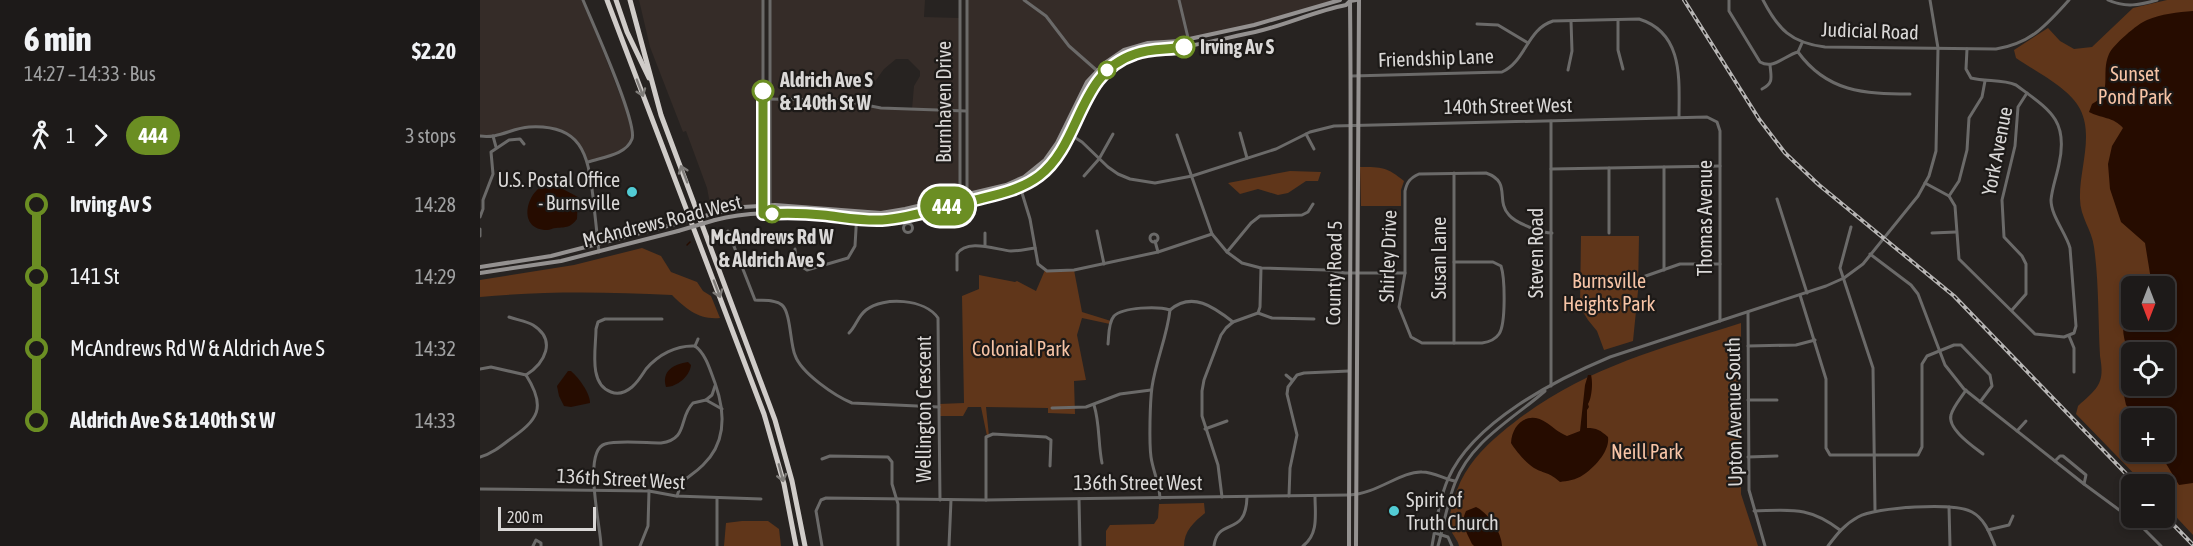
<!DOCTYPE html>
<meta charset="utf-8">
<style>
body{margin:0;font-family:"Asap Condensed",sans-serif;background:#2a2726;color:#f1f3f6;height:100vh;display:flex;flex-direction:column;font-size:22px;white-space:nowrap}
*{box-sizing:border-box;margin:0}
p{font-size:20px;color:#a0a1a2}
.icon{flex:none;width:33px;height:33px;fill:none;stroke:currentColor;stroke-width:2;stroke-linecap:round;stroke-linejoin:round}
.map{position:relative;flex:1;overflow:hidden}
.panel{display:flex;flex-direction:column;background:#1d1a19;width:480px}
.panel>*{flex:none}
.badge{padding:0 12px;border-radius:20px;font-size:21px;line-height:39px}
.needle{width:39px;rotate:180deg}
.buttons{position:absolute;left:1641px;top:276px;display:grid;gap:12px}
.buttons a{display:grid;place-items:center;width:54px;height:54px;border-radius:9px;background:#1d1a19;box-shadow:0 3px 9px #0003,0 0 0 2px #3b3838;font-size:30px}
.scale{position:absolute;left:18px;bottom:15px;width:98px;box-sizing:border-box;padding-left:6px;border:3px solid #dad8d7;border-top:0;font-size:16px;line-height:21px;white-space:nowrap;color:#dad8d7;-webkit-text-stroke:4px #1d1a18;paint-order:stroke}
.map>.badge{position:absolute;translate:-50% -50%;box-shadow:0 0 0 3px #fff}
.legs{display:flex;align-items:center;gap:9px;height:66px;padding:0 24px;font-size:20px}
.legs p{margin-inline-start:auto}
.overview{display:flex;align-items:center;justify-content:space-between;height:102px;padding:0 24px}
h1{font-size:33px;font-weight:800;line-height:45px}
ul{padding:0 24px;list-style:none}
li{display:flex;align-items:center;gap:21px;height:72px;font-size:22px}
li i{display:grid;place-items:center;width:9px;height:100%;margin:0 8px;background:currentColor}
li i::after{content:'';width:15px;height:15px;margin:-8px;border:4px solid;border-radius:50%;background:#1d1a19}
li p{margin-inline-start:auto}
li:first-child i{background:linear-gradient(#0000 50%,currentColor 0)}
li:last-child i{background:linear-gradient(currentColor 50%,#0000 0)}
main{display:flex;flex:1;min-height:0}
.map>svg:first-child{display:block}
.built{fill:#352c28;fill-rule:evenodd}
.green{fill:#60361a;fill-rule:evenodd}
.water{fill:#260c00}
.lines{fill:none;stroke-linecap:round;stroke-linejoin:round}
.stream{stroke:#260c00;stroke-width:1.5}
.minor{stroke:#6b6a69;stroke-width:3}
.tertiary{stroke:#6b6a69;stroke-width:3}
.secondary{stroke:#949190;stroke-width:4}
.motorway{stroke:#d0ccc9;stroke-width:5}
.rail-casing{stroke:#b7b5b4;stroke-width:4}
.rail{stroke:#1d1a18;stroke-width:1.5;stroke-dasharray:4.5;stroke-linecap:butt}
.secondary-bridge{stroke:#949190;stroke-width:4}
.oneway{stroke:#7f7c79}
.line-1-casing{stroke:#fff;stroke-width:14}
.line-1{stroke:#6b8e23;stroke-width:9}
.stop-1-dot{fill:#fff;stroke:#6b8e23;stroke-width:3}
.poi-dot{fill:#52ccd5;stroke:#1d1a18;stroke-width:2}
.labels{text-anchor:middle;stroke-width:4.5;stroke-linejoin:round;paint-order:stroke}
.street-label{font-size:20px;fill:#dad8d7;stroke:#1d1a18}
.stop-label{font-size:20px;font-weight:bold;fill:#dad8d7;stroke:#1d1a18;text-anchor:start}
.park-label{font-size:20px;fill:#f7c4a6;stroke:#1d1a18}
.poi-label{font-size:20px;fill:#dad8d7;stroke:#1d1a18;text-anchor:end}
</style>
<main>
<section class="panel">
<div class="overview"><div><h1>6 min</h1><p>14:27 – 14:33 · Bus</p></div><b>$2.20</b></div>
<div class="legs"><svg class="icon" aria-label="walk" viewBox="0 0 24 24"><circle cx="13" cy="4" r="2"/><path d="M13 8l-2 6 4 7M11 14l-3 7M7 12l3-4h3l4 4"/></svg>1<svg class="icon" aria-label="forward" viewBox="0 0 24 24"><path d="M9 5l7 7-7 7"/></svg><b class="badge" style="background:#6b8e23;color:#fff">444</b><p>3 stops</p></div>
<ul>
<li><i style="color:#6b8e23"></i><b>Irving Av S</b><p>14:28</p></li>
<li><i style="color:#6b8e23"></i><span>141 St</span><p>14:29</p></li>
<li><i style="color:#6b8e23"></i><span>McAndrews Rd W &amp; Aldrich Ave S</span><p>14:32</p></li>
<li><i style="color:#6b8e23"></i><b>Aldrich Ave S &amp; 140th St W</b><p>14:33</p></li>
</ul>
</section>
<div class="map">
<svg width="1713" height="546" viewBox="0 0 1713 546">
<rect width="100%" height="100%" fill="#272321"/>
<g class="built">
<polygon points="0,0 103,0 152,126 151,140 141,151 108,162 97,141 80,130 49,127 20,135 0,136"/>
<polygon points="159,0 283,0 283,205 232,214 227,188 206,131 203,132 170,47"/>
<path d="M290 0H445L444 17 479 18V196L401 213 290 205ZM416 59H428L440 71V76L434 86 432 109 395 107 383 104V98L404 69Z"/>
<polygon points="487,0 860,0 802,17 700,41 661,44 633,57 607,82 577,143 559,166 533,182 487,194"/>
</g>
<g class="green">
<path d="M1687 0H1713V535L1685 505 1684 484H1664L1596 414 1598 406C1618 388 1625 384 1620 356 1618 320 1619 282 1614 247 1612 230 1600 217 1600 199 1599 170 1614 136 1600 109 1591 89 1555 71 1536 58L1534 50 1568 28 1580 41 1594 49 1612 47 1653 8ZM1652 286H1684V320H1652ZM1652 352H1684V386H1652ZM1652 418H1684V452H1652Z"/>
<path d="M880 167C902 167 907 167 924 181L921 190V206H881Z"/>
<polygon points="810,171 841,172 838,181 826,181 808,193 798,195 778,189 760,194 748,183"/>
<polygon points="1101,236 1159,236 1158,291 1153,341 1124,350 1117,331 1108,320 1100,307"/>
<path d="M162 248 181 256 191 272 217 282 223 291 231 296 240 318C219 320 206 309 192 295 127 292 64 291 0 297V280L94 265Z"/>
<polygon points="565,270 594,270 602,312 631,321 630,324 602,318 597,335 606,380 594,381 595,414 568,413 568,408 506,407 509,436 507,436 501,407 488,407 483,416 459,416 459,404 484,403 482,296 499,289 499,275 535,282 537,281 556,291"/>
<path d="M1261 323V494L1278 546H979C978 540 973 536 971 530 967 517 973 502 977 490 986 466 1002 449 1021 433 1094 371 1172 351 1261 323Z"/>
<path d="M724 503 725 513C714 522 704 531 704 546H626V531L630 525 674 524 678 518 679 504Z"/>
<polygon points="262,521 288,521 299,529 301,546 244,546 246,523"/>
</g>
<g class="water">
<path d="M1713 11V483L1699 485 1679 452H1684V418H1658L1646 405 1642 386 1651 370 1652 386H1684V352H1652L1651 365C1648 346 1635 326 1651 310L1652 320H1684V286H1672L1665 243 1641 222 1630 189 1628 164 1632 146 1643 128C1634 117 1620 118 1609 112L1612 104C1634 93 1620 74 1629 54 1633 45 1657 24 1667 20 1681 14 1698 12 1713 11Z"/>
<path d="M64 185 77 186 98 197 97 219C90 228 87 227 76 228 73 228 70 230 67 230 38 230 45 194 64 185Z"/>
<path d="M208 362 211 365C210 376 197 387 186 387 181 371 194 364 208 362Z"/>
<path d="M88 371H91C99 378 110 393 110 403L91 407 84 406 79 396 77 386Z"/>
<path d="M1108 375H1111C1113 382 1112 398 1108 404L1109 407 1107 410V428C1117 428 1120 430 1128 437 1130 451 1114 468 1103 475 1096 480 1087 481 1080 482 1069 472 1065 474 1054 468 1046 463 1036 451 1031 443 1032 423 1049 410 1067 423 1074 428 1078 432 1087 436L1100 431 1105 385Z"/>
<path d="M996 507C1007 512 1022 532 1022 546H994L992 544C987 533 980 523 986 511Z"/>
</g>
<g class="lines">
<polyline class="stream" points="207,245 210,242"/>
<g class="minor">
<path d="M103 0C112 22 158 123 152 139 146 155 123 157 108 162"/>
<polyline points="544,0 566,16 589,46 622,75"/>
<path d="M1249 0V11L1280 62C1294 70 1305 55 1318 52"/>
<polyline points="1138,20 1138,50 1143,69"/>
<polyline points="997,24 1018,25 1048,43"/>
<path d="M1322 43 1318 52C1347 92 1384 94 1430 94"/>
<polyline points="1088,70 1092,51 1091,21"/>
<path d="M872 76 1022 72C1046 61 1047 29 1073 21L1159 19C1204 33 1199 80 1199 117"/>
<path d="M1282 89C1294 83 1291 77 1290 65"/>
<polyline points="583,130 602,142 628,167 638,174 650,179 675,183 712,176 796,149 830,132 854,126 1227,117 1237,122 1240,131 1240,321"/>
<polyline points="760,133 767,158"/>
<polyline points="826,134 834,149"/>
<polyline points="697,135 732,234 747,252 762,263 781,268 846,270 865,273 925,273"/>
<polyline points="13,136 16,147"/>
<polyline points="1184,167 1184,270"/>
<polyline points="1129,168 1129,233"/>
<polyline points="1071,169 1240,166"/>
<polyline points="974,173 974,343"/>
<polyline points="604,176 619,159 633,134"/>
<polyline points="538,180 550,219 558,264 567,271 594,270 678,252 732,234"/>
<path d="M1445 183 1469 196 1475 206 1479 259 1555 334 1584 337 1594 333 1596 326 1590 248C1586 233 1571 216 1571 200 1572 188 1577 175 1579 164 1589 119 1568 109 1536 85 1522 79 1506 82 1491 78L1486 69 1487 49"/>
<polyline points="1469,196 1479,181 1487,150 1489,118 1502,97 1505,81"/>
<polyline points="1297,199 1327,293"/>
<polyline points="0,217 3,209 3,200 13,174 11,152 29,140 40,139 44,144"/>
<circle cx="428" cy="228" r="4.5"/>
<polyline points="1371,227 1360,268 1393,368 1395,510"/>
<polyline points="0,229 0,236"/>
<path d="M248 231 275 300C283 301 295 299 302 305 311 313 310 344 315 355 321 373 355 396 372 403L459 407"/>
<polyline points="617,231 624,264"/>
<polyline points="505,233 505,246"/>
<polyline points="1452,233 1476,232"/>
<circle cx="674" cy="238" r="4"/>
<polyline points="675,241 678,252"/>
<polyline points="315,249 316,263 327,270 368,258 375,246 377,212"/>
<polyline points="747,252 771,223 780,216 822,215 828,212 833,204"/>
<path d="M974 262H1013L1021 266C1025 278 1026 324 1019 334 1015 340 1009 342 1002 343H942L931 337 919 307 925 273V191C927 182 930 178 939 174L1006 173C1032 182 1015 200 1029 215 1034 221 1042 224 1049 227 1057 230 1063 233 1072 233"/>
<path d="M477 270V254C487 238 517 250 531 251 539 251 547 249 555 248"/>
<polyline points="1160,278 1200,264 1240,264"/>
<polyline points="1320,295 1346,379 1346,448 1350,455 1438,455 1442,447 1442,364 1447,356 1474,345 1481,345 1510,375 1512,386 1500,402"/>
<polyline points="1532,310 1546,294 1546,264 1542,256 1524,237 1522,200 1535,146 1538,107 1547,93"/>
<polyline points="778,313 780,307 781,268"/>
<path d="M29 317C37 320 46 321 53 325 77 340 65 363 46 375"/>
<path d="M182 319H125L118 322 116 329C116 348 108 384 131 392 138 395 146 392 152 387 158 382 162 375 166 369 178 355 196 345 215 346"/>
<path d="M369 333C376 326 378 316 386 310 404 296 445 299 458 318L460 500"/>
<polyline points="1589,336 1594,348 1594,372"/>
<path d="M628 344C629 336 628 323 634 316 643 307 678 306 690 310 712 291 734 307 753 322"/>
<polyline points="215,346 218,339"/>
<polyline points="1268,346 1316,345 1335,340"/>
<polyline points="0,369 11,367 46,375"/>
<polyline points="806,375 812,380"/>
<polyline points="1071,386 1071,121"/>
<path d="M1486 390C1481 398 1473 407 1471 415 1467 429 1494 447 1503 454"/>
<polyline points="226,400 232,395 235,386"/>
<polyline points="1268,400 1297,400"/>
<path d="M614 405C620 424 618 444 622 463"/>
<polyline points="572,408 606,407 640,394 671,390"/>
<polyline points="725,429 747,421"/>
<polyline points="1537,431 1546,421"/>
<path d="M0 457C11 454 20 447 29 440 58 420 67 408 46 375"/>
<polyline points="1268,457 1297,456"/>
<polyline points="342,459 350,456 408,457 412,462 412,484 418,504 418,546"/>
<polyline points="1575,461 1580,456 1583,456 1606,475 1604,484"/>
<polyline points="0,489 169,491 196,496 281,499"/>
<path d="M197 496C204 474 208 480 223 465 247 442 245 411 235 383 230 370 226 354 215 346"/>
<polyline points="809,496 810,468 817,435 807,394 808,387 817,375 824,373 869,371"/>
<polyline points="742,497 738,465 722,416 722,391 724,380 741,335 746,328 753,322 778,313 792,318 834,319"/>
<path d="M680 498C679 482 673 471 671 457 669 442 670 402 672 387 676 360 687 337 690 310"/>
<polyline points="237,499 237,546"/>
<polyline points="599,499 600,546"/>
<polyline points="506,500 506,437 513,434 566,437 571,440 570,466"/>
<polyline points="1469,507 1470,546"/>
<path d="M1274 511C1311 510 1329 506 1360 530"/>
<polyline points="1508,530 1529,525 1533,516"/>
<polyline points="955,533 968,537 972,546"/>
<polyline points="53,546 56,540 61,543 61,546"/>
<path d="M121 546C121 528 102 451 125 444 137 440 167 443 181 443 209 439 198 418 213 403L226 400 242 409"/>
<polyline points="160,546 168,526 169,491"/>
<polyline points="469,546 471,500"/>
<path d="M734 546C738 516 766 538 767 497"/>
<path d="M823 546C839 534 835 514 835 496"/>
<path d="M1348 546C1357 534 1365 524 1378 517 1396 507 1474 502 1492 512 1505 519 1510 534 1515 546"/>
</g>
<g class="tertiary">
<polyline points="283,0 283,214"/>
<polyline points="290,0 290,214"/>
<polyline points="487,0 487,202"/>
<polyline points="699,0 710,46"/>
<path d="M1283 0C1298 29 1311 43 1345 47L1516 49C1552 43 1566 25 1589 0"/>
<path d="M1628 0C1645 8 1660 5 1677 0"/>
<polyline points="283,99 360,100 401,108 486,111"/>
<path d="M0 136C18 139 32 128 49 127 101 124 108 153 113 197 115 215 117 234 119 252"/>
<polyline points="480,203 480,0"/>
<polyline points="1390,254 1431,285 1438,294 1465,365 1484,389 1604,484 1661,526 1681,546"/>
<polyline points="1268,312 1269,490 1285,546"/>
<path d="M342 546 336 511 341 500 346 498 506 500 869 495C897 494 921 471 942 472 954 472 964 479 975 481"/>
<path d="M952 546C956 524 959 500 968 479 993 422 1075 380 1130 357L1346 286 1364 278 1383 264 1438 196 1449 176 1456 151 1458 48 1450 0"/>
<path d="M958 546C964 525 967 503 975 483 991 441 1033 419 1065 391"/>
</g>
<g class="secondary">
<polyline points="232,214 263,207 295,205 401,213 425,209 526,185 544,177 565,160 577,143 607,82 625,63 644,50 668,43 700,41 774,25 860,0"/>
<path d="M235 220C269 211 308 212 343 215 358 217 373 220 388 220 421 221 455 210 486 202 504 197 523 195 539 188 592 165 588 108 624 73 632 65 643 58 654 54 671 48 687 50 704 47 727 43 751 37 775 32 806 25 835 11 866 5L870 1 876 0"/>
<polyline points="0,267 71,256 195,224"/>
<polyline points="0,273 81,261 198,231"/>
<path d="M869 546C869 364 872 182 870 1"/>
<polyline points="876,546 879,0"/>
</g>
<g class="motorway">
<polyline points="127,0 284,414 304,484 316,546"/>
<polyline points="136,0 147,32 169,78"/>
<polyline points="150,0 181,115 295,420 312,481 325,546"/>
</g>
<g class="rail-casing">
<g id="rail">
<polyline points="1204,0 1279,119 1305,153 1339,185 1474,296 1656,484"/>
<polyline points="1684,515 1713,545"/>
</g>
</g>
<use href="#rail" class="rail"/>
<g class="secondary-bridge">
<polyline points="195,224 232,214"/>
<polyline points="198,231 235,220"/>
</g>
</g>
<defs><path id="oneway-shaft" d="M-6 0H5M1.5-3L5.5 0L1.5 3" fill="none" stroke-width="1.6" stroke-linecap="round" stroke-linejoin="round" transform="scale(1.5)"/></defs>
<g class="oneway">
<use href="#oneway-shaft" transform="translate(160 88) rotate(69)"/>
<use href="#oneway-shaft" transform="translate(204 174) rotate(-111)"/>
<use href="#oneway-shaft" transform="translate(237 289) rotate(69)"/>
<use href="#oneway-shaft" transform="translate(301 473) rotate(75)"/>
</g>
<g class="lines">
<g class="line-1-casing">
<path id="line-1" d="M283 91V214C303 213 323 213 343 215 362 217 382 221 402 220 432 218 462 207 491 201 514 195 539 191 559 176 602 143 597 73 655 54 671 48 688 50 704 47"/>
</g>
<use href="#line-1" class="line-1"/>
</g>
<g class="stop-1-dot">
<circle cx="704" cy="47" r="10"/>
<circle cx="627" cy="70" r="8"/>
<circle cx="283" cy="91" r="10"/>
<circle cx="292" cy="214" r="8"/>
</g>
<g class="poi-dot">
<circle cx="152" cy="192" r="6"/>
<circle cx="914" cy="511" r="6"/>
</g>
<g class="labels">
<g class="street-label">
<text transform="translate(1390 31) rotate(2)" y="7">Judicial Road</text>
<text transform="translate(956 58) rotate(-2)" y="7">Friendship Lane</text>
<text transform="translate(464 102) rotate(-90)" y="7">Burnhaven Drive</text>
<text transform="translate(1028 106) rotate(-1)" y="7">140th Street West</text>
<text transform="translate(1517 151) rotate(-79)" y="7">York Avenue</text>
<text transform="translate(1225 218) rotate(-90)" y="7">Thomas Avenue</text>
<text transform="translate(182 221) rotate(-14)" y="7">McAndrews Road West</text>
<text transform="translate(1056 253) rotate(-90)" y="7">Steven Road</text>
<text transform="translate(908 256) rotate(-88)" y="7">Shirley Drive</text>
<text transform="translate(959 258) rotate(-90)" y="7">Susan Lane</text>
<text transform="translate(854 273) rotate(-89)" y="7">County Road 5</text>
<text transform="translate(444 409) rotate(-90)" y="7">Wellington Crescent</text>
<text transform="translate(1254 412) rotate(-91)" y="7">Upton Avenue South</text>
<text transform="translate(141 479) rotate(3)" y="7">136th Street West</text>
<text x="658" y="490">136th Street West</text>
</g>
<g class="stop-label">
<text x="720" y="54">Irving Av S</text>
<text x="300" y="87">Aldrich Ave S<tspan x="300" dy="23">&amp; 140th St W</tspan></text>
<text x="292" y="244" text-anchor="middle">McAndrews Rd W<tspan x="292" dy="23">&amp; Aldrich Ave S</tspan></text>
</g>
<g class="park-label">
<text x="1655" y="81">Sunset<tspan x="1655" dy="23">Pond Park</tspan></text>
<text x="1129" y="288">Burnsville<tspan x="1129" dy="23">Heights Park</tspan></text>
<text x="541" y="356">Colonial Park</text>
<text x="1167" y="459">Neill Park</text>
</g>
<g class="poi-label">
<text x="140" y="187">U.S. Postal Office<tspan x="140" dy="23">- Burnsville</tspan></text>
<text x="926" y="507" text-anchor="start">Spirit of<tspan x="926" dy="23">Truth Church</tspan></text>
</g>
</g>
</svg>
<div class="buttons">
<a><svg class="needle" viewBox="-14 -14 28 28"><path d="M0-13l5 13h-10z" fill="#e53935"/><path d="M0 13l5-13h-10z" fill="#a0a1a2"/></svg></a>
<a><svg class="icon" aria-label="locate" viewBox="0 0 24 24"><circle cx="12" cy="12" r="6"/><path d="M12 2v4M12 18v4M2 12h4M18 12h4"/></svg></a>
<a>+</a>
<a>−</a>
</div>
<div class="scale">200 m</div>
<b class="badge" style="left:467px;top:206px;background:#6b8e23;color:#fff">444</b>
</div>
</main>
